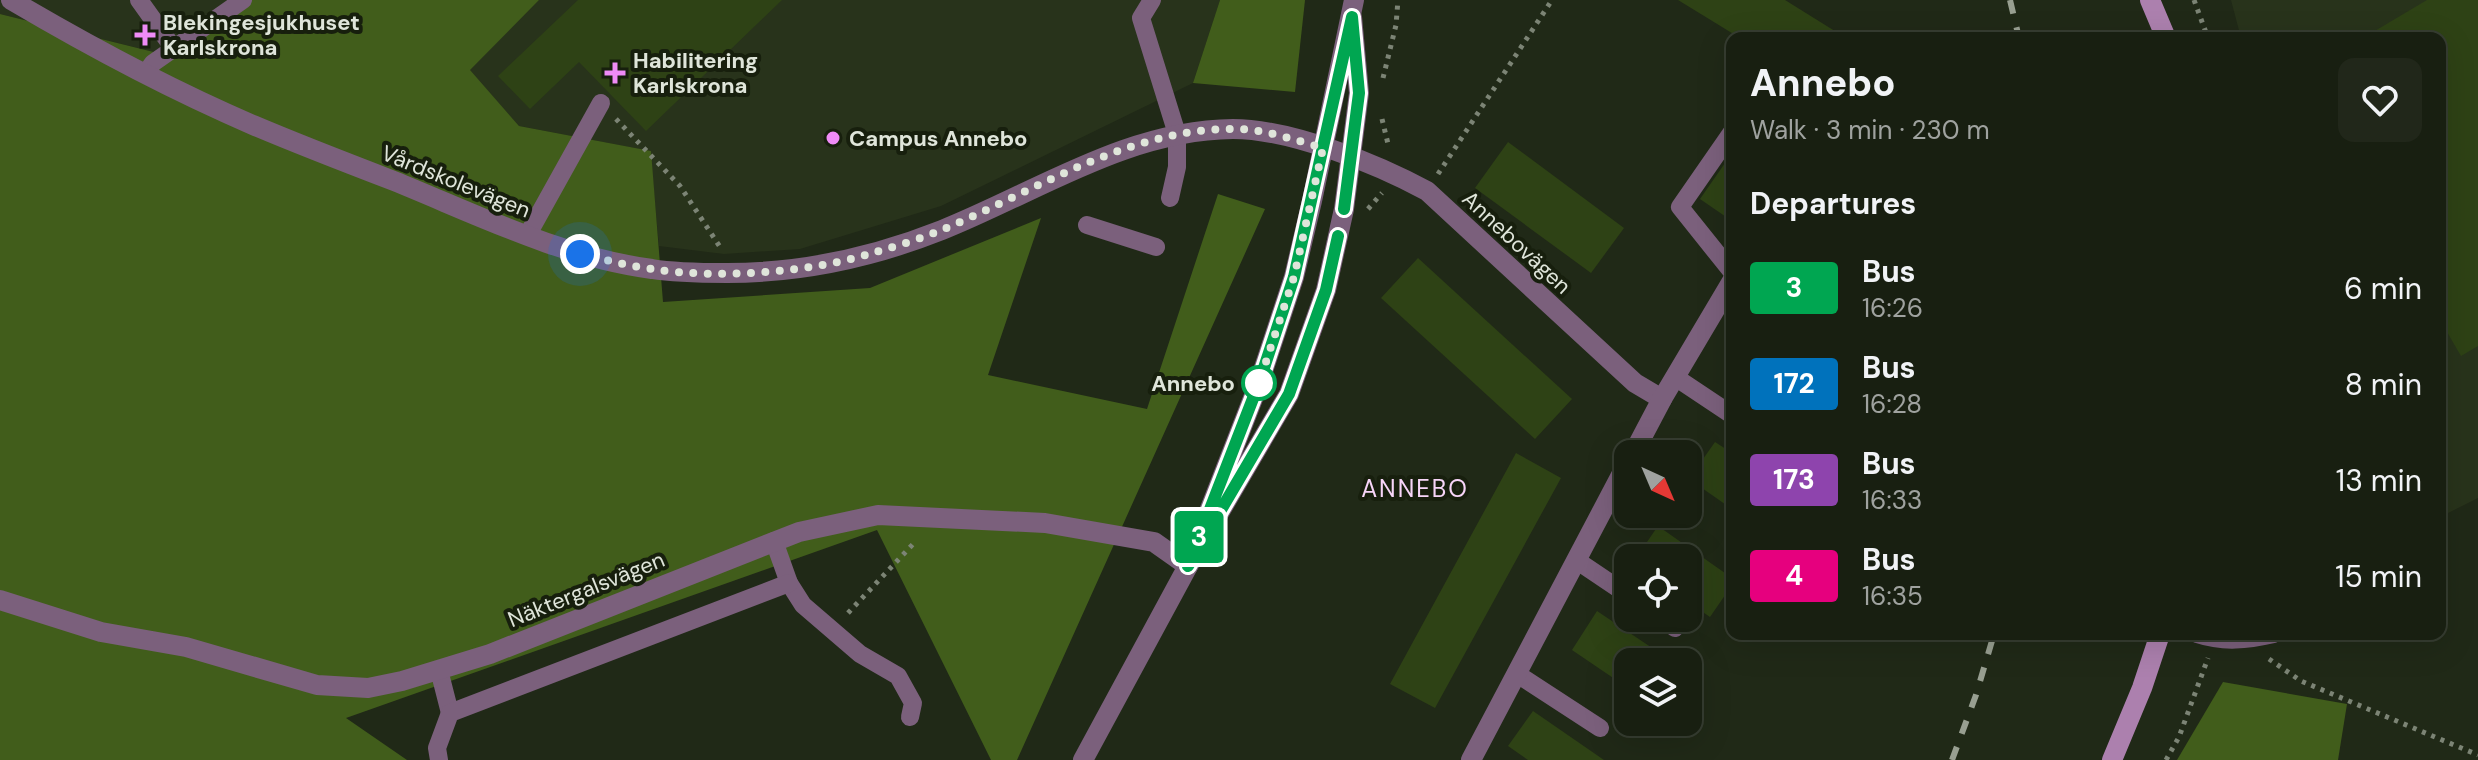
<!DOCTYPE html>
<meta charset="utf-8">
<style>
body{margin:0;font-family:"DM Sans",sans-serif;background:#21271a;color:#f1f3f6;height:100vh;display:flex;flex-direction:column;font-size:30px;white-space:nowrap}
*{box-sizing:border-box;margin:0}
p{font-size:26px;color:#9fa29f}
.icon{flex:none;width:44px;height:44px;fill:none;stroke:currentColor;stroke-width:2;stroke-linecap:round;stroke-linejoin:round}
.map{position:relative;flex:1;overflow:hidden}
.sheet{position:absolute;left:1726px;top:32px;width:720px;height:608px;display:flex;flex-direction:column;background:#181f11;border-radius:16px;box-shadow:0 8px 32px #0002,0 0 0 2px #363d31}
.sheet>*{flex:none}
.badge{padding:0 16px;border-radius:6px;font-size:28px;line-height:52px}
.needle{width:52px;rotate:136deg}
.controls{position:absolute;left:1614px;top:440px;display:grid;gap:16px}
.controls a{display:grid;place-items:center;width:88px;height:88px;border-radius:16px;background:#181f11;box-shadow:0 8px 32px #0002,0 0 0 2px #363d31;font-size:40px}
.you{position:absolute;width:40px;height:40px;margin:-20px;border:6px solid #fff;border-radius:50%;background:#1a73e8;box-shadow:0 0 0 12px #1a73e833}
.map>.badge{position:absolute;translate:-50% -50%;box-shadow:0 0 0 4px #fff}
h2{padding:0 24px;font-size:30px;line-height:72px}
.round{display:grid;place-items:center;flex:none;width:84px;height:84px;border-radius:16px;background:#21271a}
.head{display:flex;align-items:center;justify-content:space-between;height:136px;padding:0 24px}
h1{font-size:38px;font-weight:800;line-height:60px}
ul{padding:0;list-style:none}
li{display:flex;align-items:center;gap:24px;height:96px;padding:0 24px}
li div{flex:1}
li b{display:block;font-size:30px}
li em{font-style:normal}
li .badge{min-width:88px;font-weight:700;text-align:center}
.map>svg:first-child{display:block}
.built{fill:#28331b}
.forest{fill:#415d1b}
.building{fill:#2e4215}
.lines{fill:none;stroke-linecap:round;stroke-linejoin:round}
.path{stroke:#7c8475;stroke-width:5;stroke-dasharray:4 6;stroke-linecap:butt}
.service{stroke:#7b607c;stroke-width:18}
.minor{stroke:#7b607c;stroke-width:20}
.tertiary{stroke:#7b607c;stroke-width:20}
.secondary{stroke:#ac80ae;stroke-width:20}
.rail{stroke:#989f91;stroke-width:6;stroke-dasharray:14 14;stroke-linecap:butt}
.line-casing{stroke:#fff;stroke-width:18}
.line{stroke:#00a651;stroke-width:12}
.walk{stroke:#dfe5da;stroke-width:8;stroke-dasharray:0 14.4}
.poi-dot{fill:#ef8bf6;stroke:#171f0d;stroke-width:3}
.stop-dot{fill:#fff;stroke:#00a651;stroke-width:4}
.labels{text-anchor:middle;stroke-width:8;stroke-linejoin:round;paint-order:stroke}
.poi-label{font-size:22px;font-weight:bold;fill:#dfe5da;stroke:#171f0d;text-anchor:start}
.street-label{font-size:22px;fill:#dfe5da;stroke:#171f0d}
.stop-label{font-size:22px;font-weight:bold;fill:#dfe5da;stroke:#171f0d;text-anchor:end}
.neighbourhood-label{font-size:24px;letter-spacing:2px;fill:#f7d5f8;stroke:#171f0d}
</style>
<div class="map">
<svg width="2478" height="760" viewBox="0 0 2478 760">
<rect width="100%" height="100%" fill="#202917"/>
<g class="built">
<polygon points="0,0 251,0 174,57 0,14"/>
<polygon points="539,0 1220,0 1193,83 941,206 800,249 724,254 659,246 650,151 519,126 469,70"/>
<polygon points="2231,0 2478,0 2478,498 2440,517 2440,38 2241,38"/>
</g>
<g class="forest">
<polygon points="251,0 539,0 470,70 519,126 651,151 663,302 870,288 1041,218 988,375 1147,409 1218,194 1265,209 1017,760 991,760 877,530 346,718 407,760 0,760 0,14 174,57"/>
<polygon points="1220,0 1305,0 1295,92 1193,83"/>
<polygon points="2223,682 2347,704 2338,760 2177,760"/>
</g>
<g class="building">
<polygon points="578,0 782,0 646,131 579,62 530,109 498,76"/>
<polygon points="1678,0 1785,0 1846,38 1740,38"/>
<polygon points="2427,0 2478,0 2478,346 2461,356 2440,320 2440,38 2363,38"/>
<polygon points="1508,142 1624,228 1591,273 1475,188"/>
<polygon points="1732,153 1732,221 1700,199"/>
<polygon points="1418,258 1572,399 1535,439 1381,298"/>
<polygon points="1715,442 1732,453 1732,509 1689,479"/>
<polygon points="1516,453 1561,478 1435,708 1390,684"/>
<polygon points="1658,526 1732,578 1732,585 1710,617 1688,602 1688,558 1636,558"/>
<polygon points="1597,611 1673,662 1628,662 1628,688 1572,650"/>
<polygon points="1533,711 1604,760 1528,760 1508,746"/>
</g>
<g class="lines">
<g class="path">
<polyline points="2194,0 2208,38"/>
<polyline points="1383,78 1396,25 1398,0"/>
<polyline points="616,119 680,186 722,250"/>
<polyline points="1382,119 1389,148"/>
<polyline points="1438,174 1552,0"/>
<polyline points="1368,209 1382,193"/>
<polyline points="848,613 915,542"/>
<polyline points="2269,659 2301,681 2478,755"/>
<polyline points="2166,760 2179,737 2208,658"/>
</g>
<g class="service">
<polyline points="139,0 174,49"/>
<polyline points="1152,0 1141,18 1177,134 1177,167 1170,198"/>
<polyline points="145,74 153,63 243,0"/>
<polyline points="1732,132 1680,207 1732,272"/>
<polyline points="1087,225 1156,247"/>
<polyline points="527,236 601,103"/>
<polyline points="1675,377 1732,415"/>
<polyline points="774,541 789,583 803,605 860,654 898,676 913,703 910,717"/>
<polyline points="1576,560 1628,595"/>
<polyline points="1661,618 1675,628"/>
<path d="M2197 634C2224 643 2247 640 2274 634"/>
<polyline points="439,670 450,713"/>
<polyline points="1517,674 1600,728"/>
<polyline points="439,760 437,748 450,713 789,583"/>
</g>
<g class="minor">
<path d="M11 0C89 46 169 89 253 125 300 145 347 163 394 181 478 215 561 257 652 269 676 273 703 273 727 273 801 273 874 257 942 230 1037 192 1127 130 1233 129 1291 129 1377 164 1427 191L1635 383 1662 399"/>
<polyline points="1633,454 1662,399 1732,281"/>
<polyline points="0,600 101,632 186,647 317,685 368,688 402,681 490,654 799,532 878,515 1045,523 1154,542 1188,566"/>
<polyline points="1471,760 1628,462"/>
</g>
<g class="tertiary">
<polyline points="1208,514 1259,383 1294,277 1312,201 1354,0"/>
<polyline points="1083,760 1188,566 1289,394 1326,290 1344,209 1359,93 1352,17"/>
</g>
<g class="secondary">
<polyline points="2150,0 2166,38"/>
<polyline points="2112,760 2142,688 2160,634"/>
</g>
<g class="rail">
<polyline points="2010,0 2019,38"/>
<polyline points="1952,760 1976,695 1994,634"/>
</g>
</g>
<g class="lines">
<g class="line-casing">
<polyline id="line" points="1338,236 1326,290 1289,394 1188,566 1259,383 1294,277 1352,17 1359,93 1344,209"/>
</g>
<use href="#line" class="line"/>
<path class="walk" d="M580 254C604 259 628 266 652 269 716 279 806 273 869 254 894 247 920 239 944 229 1037 190 1130 128 1235 129 1264 129 1295 140 1323 148L1294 277 1259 383"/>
</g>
<g class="poi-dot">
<path d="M141 23h8v8h8v8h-8v8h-8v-8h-8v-8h8z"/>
<path d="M611 61h8v8h8v8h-8v8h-8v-8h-8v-8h8z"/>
<circle cx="833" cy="138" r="8"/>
</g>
<circle class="stop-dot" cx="1259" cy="383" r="16"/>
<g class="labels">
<g class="poi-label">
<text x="163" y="30">Blekingesjukhuset<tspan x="163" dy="25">Karlskrona</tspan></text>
<text x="633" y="68">Habilitering<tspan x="633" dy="25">Karlskrona</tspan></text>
<text x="849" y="146">Campus Annebo</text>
</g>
<g class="street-label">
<text transform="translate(456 181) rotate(22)" y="8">Vårdskolevägen</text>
<text transform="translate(1517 242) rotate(43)" y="8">Annebovägen</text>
<text transform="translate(586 589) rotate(-22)" y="8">Näktergalsvägen</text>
</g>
<g class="stop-label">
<text x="1235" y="391">Annebo</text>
</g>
<g class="neighbourhood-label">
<text x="1415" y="497">ANNEBO</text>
</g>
</g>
</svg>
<div class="controls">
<a><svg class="needle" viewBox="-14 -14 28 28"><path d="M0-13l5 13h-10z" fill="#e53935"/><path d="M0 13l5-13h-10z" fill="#9fa29f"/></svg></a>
<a><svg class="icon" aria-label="locate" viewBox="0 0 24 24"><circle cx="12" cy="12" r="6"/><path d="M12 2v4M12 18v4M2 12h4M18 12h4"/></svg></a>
<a><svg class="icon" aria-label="layers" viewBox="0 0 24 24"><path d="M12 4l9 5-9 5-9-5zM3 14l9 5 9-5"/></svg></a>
</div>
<div class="you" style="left:580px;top:254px"></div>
<b class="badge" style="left:1199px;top:537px;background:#00a651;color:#fff">3</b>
<section class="sheet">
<div class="head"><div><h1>Annebo</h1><p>Walk · 3 min · 230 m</p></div><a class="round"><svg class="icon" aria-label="heart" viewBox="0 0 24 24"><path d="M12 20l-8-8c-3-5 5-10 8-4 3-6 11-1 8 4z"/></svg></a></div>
<h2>Departures</h2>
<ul>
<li><span class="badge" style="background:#00a651;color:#fff">3</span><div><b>Bus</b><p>16:26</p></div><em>6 min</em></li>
<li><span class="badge" style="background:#0072bc;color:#fff">172</span><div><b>Bus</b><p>16:28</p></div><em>8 min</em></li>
<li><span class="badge" style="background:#8e44ad;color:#fff">173</span><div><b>Bus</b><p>16:33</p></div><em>13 min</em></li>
<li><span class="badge" style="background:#e6007e;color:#fff">4</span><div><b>Bus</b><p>16:35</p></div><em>15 min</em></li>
</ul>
</section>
</div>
